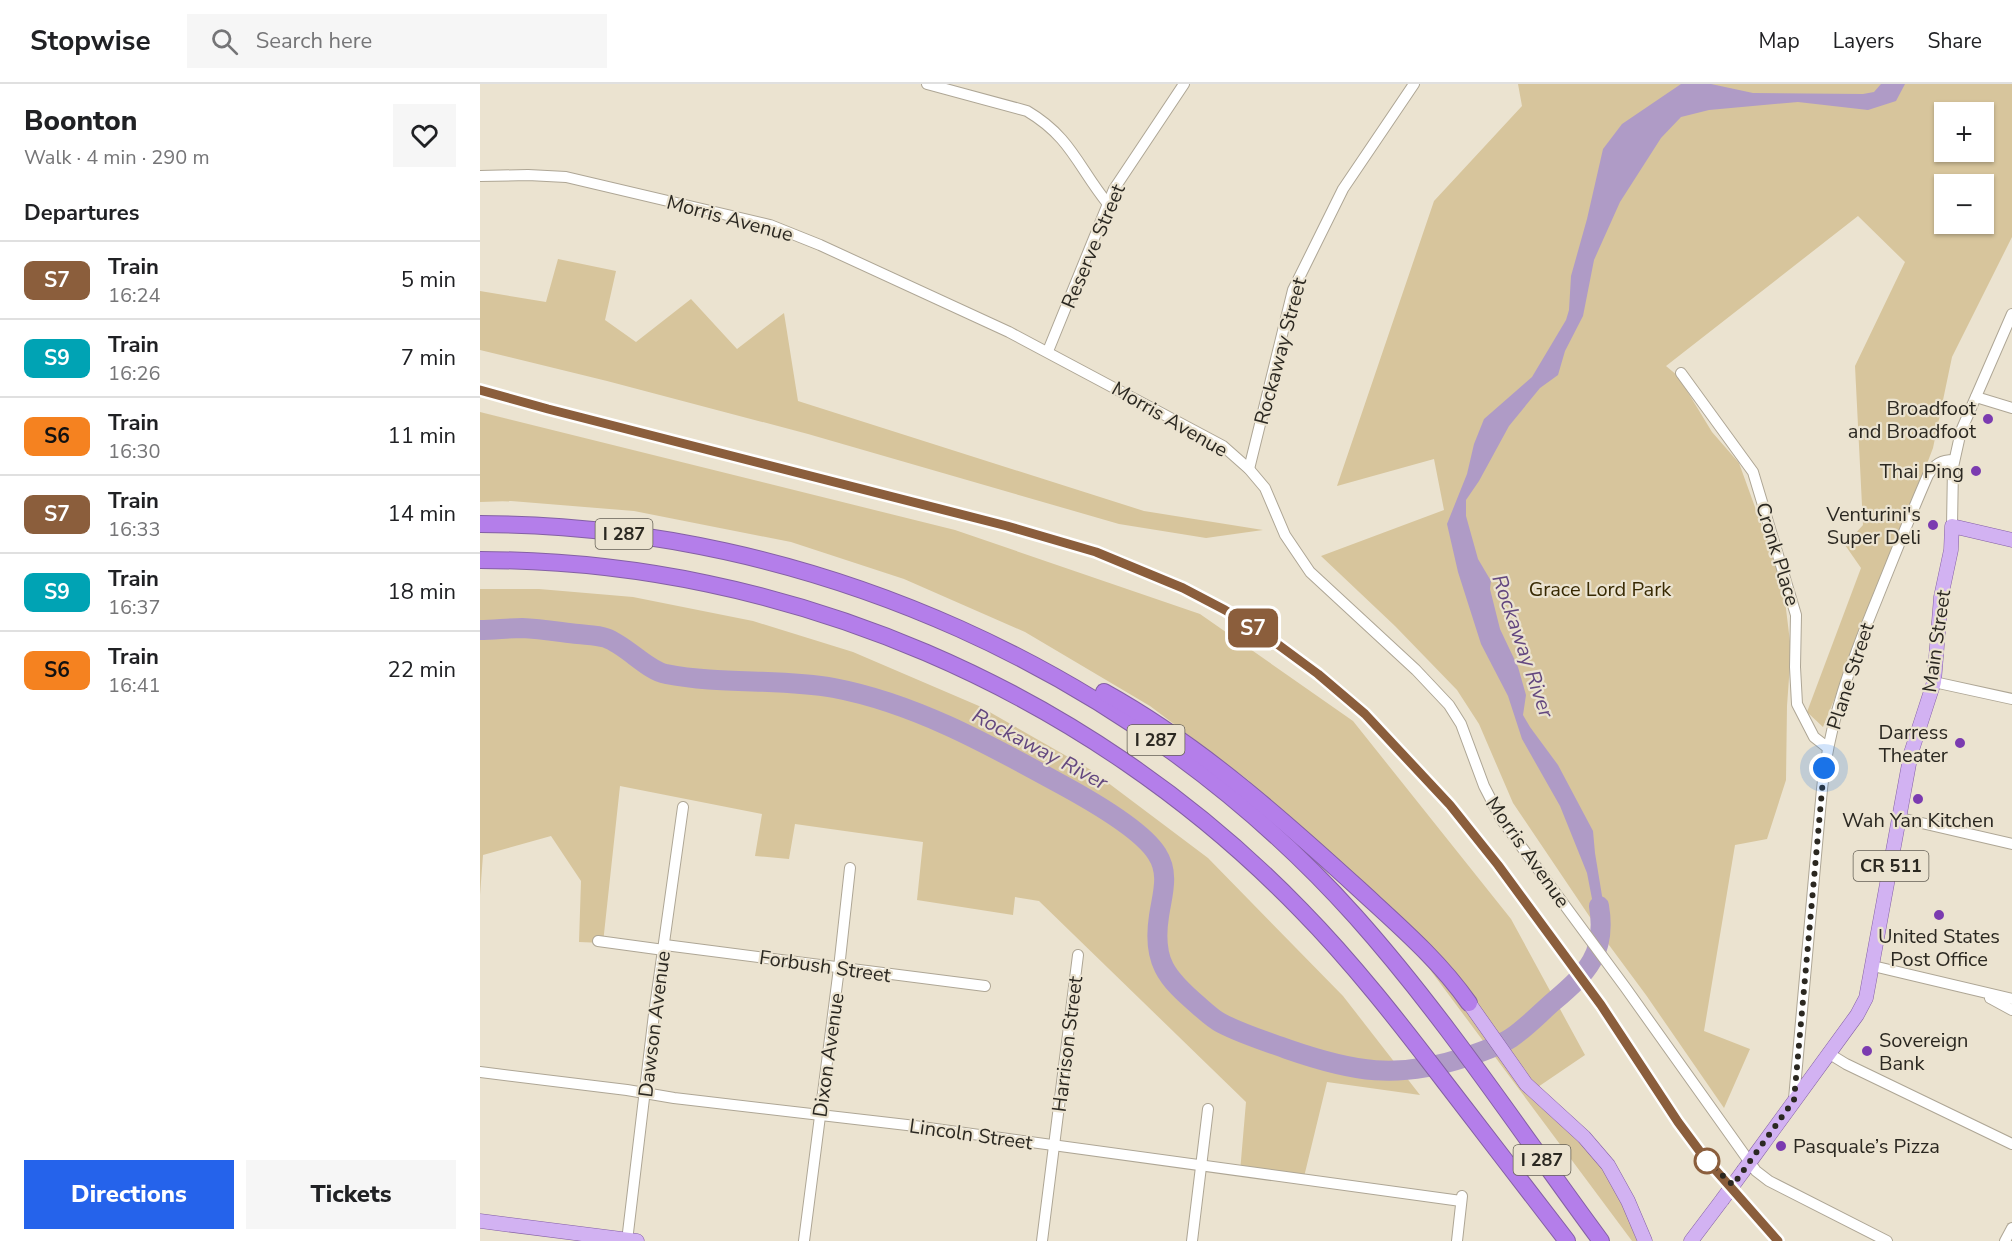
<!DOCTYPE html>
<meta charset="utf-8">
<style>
body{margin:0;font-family:"Nunito Sans",sans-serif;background:#f6f6f6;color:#202124;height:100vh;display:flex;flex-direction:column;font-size:22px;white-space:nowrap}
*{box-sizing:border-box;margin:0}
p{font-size:20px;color:#757577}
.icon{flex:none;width:33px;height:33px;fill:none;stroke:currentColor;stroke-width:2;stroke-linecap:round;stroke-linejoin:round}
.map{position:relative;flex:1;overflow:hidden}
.panel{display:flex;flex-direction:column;background:#fff;width:480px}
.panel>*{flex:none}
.badge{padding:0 12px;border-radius:9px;font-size:21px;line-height:39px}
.controls{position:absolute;left:1454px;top:18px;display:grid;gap:12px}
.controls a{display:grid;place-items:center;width:60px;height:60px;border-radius:0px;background:#fff;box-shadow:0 2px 4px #0004;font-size:30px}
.you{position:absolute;width:30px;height:30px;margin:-15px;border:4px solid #fff;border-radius:50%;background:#1a73e8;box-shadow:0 0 0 9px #1a73e833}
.map>.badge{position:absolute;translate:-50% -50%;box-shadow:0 0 0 3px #fff}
h2{padding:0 24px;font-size:22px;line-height:54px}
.round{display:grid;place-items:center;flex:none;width:63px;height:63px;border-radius:0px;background:#f6f6f6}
.overview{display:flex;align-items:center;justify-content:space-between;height:102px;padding:0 24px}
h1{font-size:28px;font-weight:800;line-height:45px}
.primary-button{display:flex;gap:12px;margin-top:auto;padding:12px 24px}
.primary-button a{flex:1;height:69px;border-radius:0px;background:#2563eb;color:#fff;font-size:24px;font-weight:800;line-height:69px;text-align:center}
.primary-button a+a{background:#f6f6f6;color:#202124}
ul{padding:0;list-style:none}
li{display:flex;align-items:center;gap:18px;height:78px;padding:0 24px;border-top:2px solid #e0e0e0}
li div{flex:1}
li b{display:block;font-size:22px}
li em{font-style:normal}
li .badge{min-width:66px;font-weight:700;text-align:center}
header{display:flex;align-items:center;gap:36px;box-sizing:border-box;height:84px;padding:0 30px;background:#fff;border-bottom:2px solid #e0e0e0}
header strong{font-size:28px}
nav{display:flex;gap:33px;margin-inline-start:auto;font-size:21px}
.search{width:420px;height:54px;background:#f6f6f6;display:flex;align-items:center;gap:15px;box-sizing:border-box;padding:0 21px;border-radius:0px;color:#757577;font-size:22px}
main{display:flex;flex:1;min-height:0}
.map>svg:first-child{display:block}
.green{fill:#d7c59c;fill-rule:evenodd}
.water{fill:#af9bc6}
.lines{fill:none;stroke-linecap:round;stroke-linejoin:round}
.river{stroke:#af9bc6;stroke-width:20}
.minor-casing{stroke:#aea695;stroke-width:12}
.major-casing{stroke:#8460a4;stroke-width:15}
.highway-casing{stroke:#8460a4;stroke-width:18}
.minor{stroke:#fff;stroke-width:10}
.major{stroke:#d2b2f2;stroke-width:14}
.highway{stroke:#b47eea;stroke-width:16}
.rail{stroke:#6f6b5f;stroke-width:3;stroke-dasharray:12 6;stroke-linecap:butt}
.major-bridge-casing{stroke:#8460a4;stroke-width:15;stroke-linecap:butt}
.major-bridge{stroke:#d2b2f2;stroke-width:14}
.line-casing{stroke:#fff;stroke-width:14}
.line{stroke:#8b5e3c;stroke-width:9}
.walk{stroke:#2b2821;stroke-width:6;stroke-dasharray:0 10.8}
.poi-dot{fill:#7b3bb0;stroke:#ebe3d0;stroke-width:2}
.stop-dot{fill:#fff;stroke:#8b5e3c;stroke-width:3}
.labels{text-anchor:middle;stroke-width:4.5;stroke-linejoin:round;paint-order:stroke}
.shield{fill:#ebe3d0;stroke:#656056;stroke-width:1.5}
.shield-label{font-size:18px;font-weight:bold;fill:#2b2821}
.street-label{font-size:20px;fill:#2b2821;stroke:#ebe3d0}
.poi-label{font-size:20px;fill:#2b2821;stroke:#ebe3d0;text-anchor:end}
.park-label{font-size:20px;fill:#372902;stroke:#ebe3d0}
.water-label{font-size:21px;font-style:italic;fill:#63477f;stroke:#ebe3d0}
</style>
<header>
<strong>Stopwise</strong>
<div class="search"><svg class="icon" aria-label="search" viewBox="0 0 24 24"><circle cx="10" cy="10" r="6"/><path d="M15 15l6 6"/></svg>Search here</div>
<nav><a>Map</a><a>Layers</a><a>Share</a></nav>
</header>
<main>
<section class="panel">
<div class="overview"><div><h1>Boonton</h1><p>Walk · 4 min · 290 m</p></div><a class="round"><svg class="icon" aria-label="heart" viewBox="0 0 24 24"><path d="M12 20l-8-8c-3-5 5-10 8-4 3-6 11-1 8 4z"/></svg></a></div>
<h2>Departures</h2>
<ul>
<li><span class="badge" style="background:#8b5e3c;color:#fff">S7</span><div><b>Train</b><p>16:24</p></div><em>5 min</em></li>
<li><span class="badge" style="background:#00a3b4;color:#fff">S9</span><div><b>Train</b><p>16:26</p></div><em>7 min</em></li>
<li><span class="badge" style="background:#f58220;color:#111">S6</span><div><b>Train</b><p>16:30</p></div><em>11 min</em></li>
<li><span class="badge" style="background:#8b5e3c;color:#fff">S7</span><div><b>Train</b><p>16:33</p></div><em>14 min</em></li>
<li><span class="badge" style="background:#00a3b4;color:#fff">S9</span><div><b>Train</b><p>16:37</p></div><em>18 min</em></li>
<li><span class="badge" style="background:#f58220;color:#111">S6</span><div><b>Train</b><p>16:41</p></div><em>22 min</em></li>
</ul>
<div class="primary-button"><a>Directions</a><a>Tickets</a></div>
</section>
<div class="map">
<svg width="1532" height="1157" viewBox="0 0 1532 1157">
<rect width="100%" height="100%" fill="#ebe3d0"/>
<g class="green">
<path d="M1038 0H1532V153L1472 273 1453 364 1398 508 1343 643 1327 628 1381 484 1365 461 1383 441 1375 282 1425 178 1378 132 1186 282 1198 292 1232 348 1259 379 1303 500 1311 566 1307 622 1306 696 1287 755 1255 761 1224 947 1270 965 1244 1024 1166 911 1126 857 1033 719 999 640 977 606 915 542 841 472 964 426 954 375 857 402 954 117 1042 22ZM1464 28H1503V68H1464ZM1464 100H1503V140H1464Z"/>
<polygon points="78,175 136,187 125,236 156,258 211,215 257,265 304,229 318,317 664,427 783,446 726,454 639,440 328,350 127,297 0,266 0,207 66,218"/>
<polygon points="0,328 475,446 720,530 873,637 1031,835 1105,971 1052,1007 1129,1086 1157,1157 1152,1157 928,856 868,788 768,696 670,622 545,548 424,495 311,458 154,427 31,417 0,418"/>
<polygon points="0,505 59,505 153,513 273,537 373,568 499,622 611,686 728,774 863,912 940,1011 847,998 823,1097 760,1088 766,1018 559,817 535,813 533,831 437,816 443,758 315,740 309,775 275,772 282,730 140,702 123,859 99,858 101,797 71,752 3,771 0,811"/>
</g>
<polygon class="water" points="1201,0 1231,0 1273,9 1383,10 1394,8 1401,0 1425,0 1416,17 1388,26 1318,18 1229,26 1201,33 1181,54 1140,118 1114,176 1103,232 1085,267 1078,291 1060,304 1029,342 999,397 986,416 986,432 998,475 1011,497 1010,505 1020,545 1038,583 1046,611 1043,631 1050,643 1078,681 1113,747 1115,769 1124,824 1126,857 1112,837 1113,820 1107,789 1080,722 1042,655 1028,612 1001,560 978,488 967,440 987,390 994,360 1004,335 1052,293 1086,236 1089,226 1091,192 1107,135 1123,65 1142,40"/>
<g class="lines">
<path class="river" d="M0 546C14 546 28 544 42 544 61 545 80 548 98 550 107 551 118 551 126 554 146 561 168 587 186 590 241 601 299 594 354 604 433 619 506 659 575 697 603 712 661 744 677 770 690 790 682 811 679 832 672 877 686 894 719 922 726 928 733 935 741 939 762 950 785 957 807 965 873 988 917 996 986 973 1001 968 1017 963 1031 954 1046 944 1060 929 1074 917 1107 889 1127 869 1119 822"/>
<g class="minor-casing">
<g id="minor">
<path d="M447 0 547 27C591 53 598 83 628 120"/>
<polyline points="0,92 48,91 86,93 290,141 340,161 529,248 743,362 769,385 785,404 805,451 830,488 936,586 969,621 981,640 1004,702 1021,735 1145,903 1276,1087 1289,1097 1407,1157"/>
<polyline points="568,267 634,105 704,0"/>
<polyline points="1201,289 1273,388 1316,531 1315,583 1317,620 1334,653 1348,664"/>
<polyline points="1496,313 1532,324"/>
<polyline points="769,385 813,206 863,105 934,0"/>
<polyline points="1472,442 1473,383 1481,347 1532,230"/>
<polyline points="1454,598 1532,615"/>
<polyline points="1420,734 1532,760"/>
<polyline points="118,857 184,866"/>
<polyline points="185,861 505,902"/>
<polyline points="1393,882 1532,915"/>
<polyline points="1510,914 1532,926"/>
<polyline points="1348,969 1366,980 1532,1060"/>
<polyline points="0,988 147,1006 194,1014 427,1041 981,1117"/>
<path d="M1314 1015 1342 705C1349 638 1372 576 1397 515 1414 473 1430 432 1448 391 1455 380 1461 376 1474 376"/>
<polyline points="147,1157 174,930 203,723"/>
<polyline points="324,1157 359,884 370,784"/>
<polyline points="562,1157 598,871"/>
<polyline points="712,1157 728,1025"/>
<polyline points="977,1157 982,1112"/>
<polyline points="1525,1157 1532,1144"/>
</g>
</g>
<g class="major-casing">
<g id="major">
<polyline points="989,919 1046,1000 1104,1053 1128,1081 1148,1117 1165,1157"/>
<polyline points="1264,1086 1377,931 1386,914 1431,669 1454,598 1461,513 1471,466 1472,442 1532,456"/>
<polyline points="0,1137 157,1157"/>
<polyline points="1211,1157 1242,1116"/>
</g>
</g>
<g class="highway-casing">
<g id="highway">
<path d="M0 440C330 441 656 587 876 833 966 934 1041 1049 1121 1157"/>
<path d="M0 476C307 476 608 606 821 826 873 879 919 938 964 997 1005 1050 1046 1104 1087 1157"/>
<path d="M624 608C718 660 800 733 879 805 918 841 958 875 989 919"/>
</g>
</g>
<use href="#minor" class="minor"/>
<use href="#major" class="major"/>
<use href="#highway" class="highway"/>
<path class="rail" d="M0 306 68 325C186 355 305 386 423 416 534 444 647 469 747 527 836 579 903 643 970 721 1024 784 1073 852 1120 920 1147 959 1171 999 1197 1038 1227 1080 1262 1119 1298 1157"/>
<g class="major-bridge-casing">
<polyline id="major-bridge" points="1242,1116 1264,1086"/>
</g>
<use href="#major-bridge" class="major-bridge"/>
</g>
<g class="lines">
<g class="line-casing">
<polyline id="line" points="0,306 68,325 527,442 616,468 703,504 745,526 785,551 838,590 885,630 970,721 1018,781 1121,921 1198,1038 1224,1073 1298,1157"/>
</g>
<use href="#line" class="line"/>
<polyline class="walk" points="1227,1077 1253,1101 1314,1016 1344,684"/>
</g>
<g class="poi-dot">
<circle cx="1508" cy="335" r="6"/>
<circle cx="1496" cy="387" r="6"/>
<circle cx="1453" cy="441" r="6"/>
<circle cx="1480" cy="659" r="6"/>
<circle cx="1438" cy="715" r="6"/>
<circle cx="1459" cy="831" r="6"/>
<circle cx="1387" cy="967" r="6"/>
<circle cx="1301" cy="1062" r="6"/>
</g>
<circle class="stop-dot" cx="1227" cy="1077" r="12"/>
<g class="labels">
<g class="shield">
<rect x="115.5" y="435" width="57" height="30" rx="4.5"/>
<rect x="647.5" y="641" width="57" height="30" rx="4.5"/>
<rect x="1373.5" y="767" width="75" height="30" rx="4.5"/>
<rect x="1033.5" y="1061" width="57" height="30" rx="4.5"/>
</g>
<g class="shield-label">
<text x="144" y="456">I 287</text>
<text x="676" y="662">I 287</text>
<text x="1411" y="788">CR 511</text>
<text x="1062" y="1082">I 287</text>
</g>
<g class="street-label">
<text transform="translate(250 134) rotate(15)" y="7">Morris Avenue</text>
<text transform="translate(613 162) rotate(-67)" y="7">Reserve Street</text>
<text transform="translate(800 267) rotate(-75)" y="7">Rockaway Street</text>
<text transform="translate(690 335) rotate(30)" y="7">Morris Avenue</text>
<text transform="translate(1298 470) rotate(73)" y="7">Cronk Place</text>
<text transform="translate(1456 557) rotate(-82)" y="7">Main Street</text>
<text transform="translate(1370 592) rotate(-72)" y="7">Plane Street</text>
<text transform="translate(1048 768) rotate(55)" y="7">Morris Avenue</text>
<text transform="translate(345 882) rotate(8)" y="7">Forbush Street</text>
<text transform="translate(174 940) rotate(-83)" y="7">Dawson Avenue</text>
<text transform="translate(587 960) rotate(-83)" y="7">Harrison Street</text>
<text transform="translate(348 971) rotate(-82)" y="7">Dixon Avenue</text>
<text transform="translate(491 1050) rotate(8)" y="7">Lincoln Street</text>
</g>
<g class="poi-label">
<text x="1496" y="331">Broadfoot<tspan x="1496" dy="23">and Broadfoot</tspan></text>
<text x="1484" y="394">Thai Ping</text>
<text x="1441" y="437">Venturini's<tspan x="1441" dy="23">Super Deli</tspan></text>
<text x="1468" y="655">Darress<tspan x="1468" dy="23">Theater</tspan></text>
<text x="1438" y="743" text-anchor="middle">Wah Yan Kitchen</text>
<text x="1459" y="859" text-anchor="middle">United States<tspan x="1459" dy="23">Post Office</tspan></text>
<text x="1399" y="963" text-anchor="start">Sovereign<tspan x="1399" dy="23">Bank</tspan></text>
<text x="1313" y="1069" text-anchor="start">Pasquale’s Pizza</text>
</g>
<g class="park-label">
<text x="1120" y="512">Grace Lord Park</text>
</g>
<g class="water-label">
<text transform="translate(1043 562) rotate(71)" y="7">Rockaway River</text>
<text transform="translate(560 665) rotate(28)" y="7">Rockaway River</text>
</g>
</g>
</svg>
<div class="controls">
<a>+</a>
<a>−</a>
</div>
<div class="you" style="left:1344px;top:684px"></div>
<b class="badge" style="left:773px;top:544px;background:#8b5e3c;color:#fff">S7</b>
</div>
</main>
